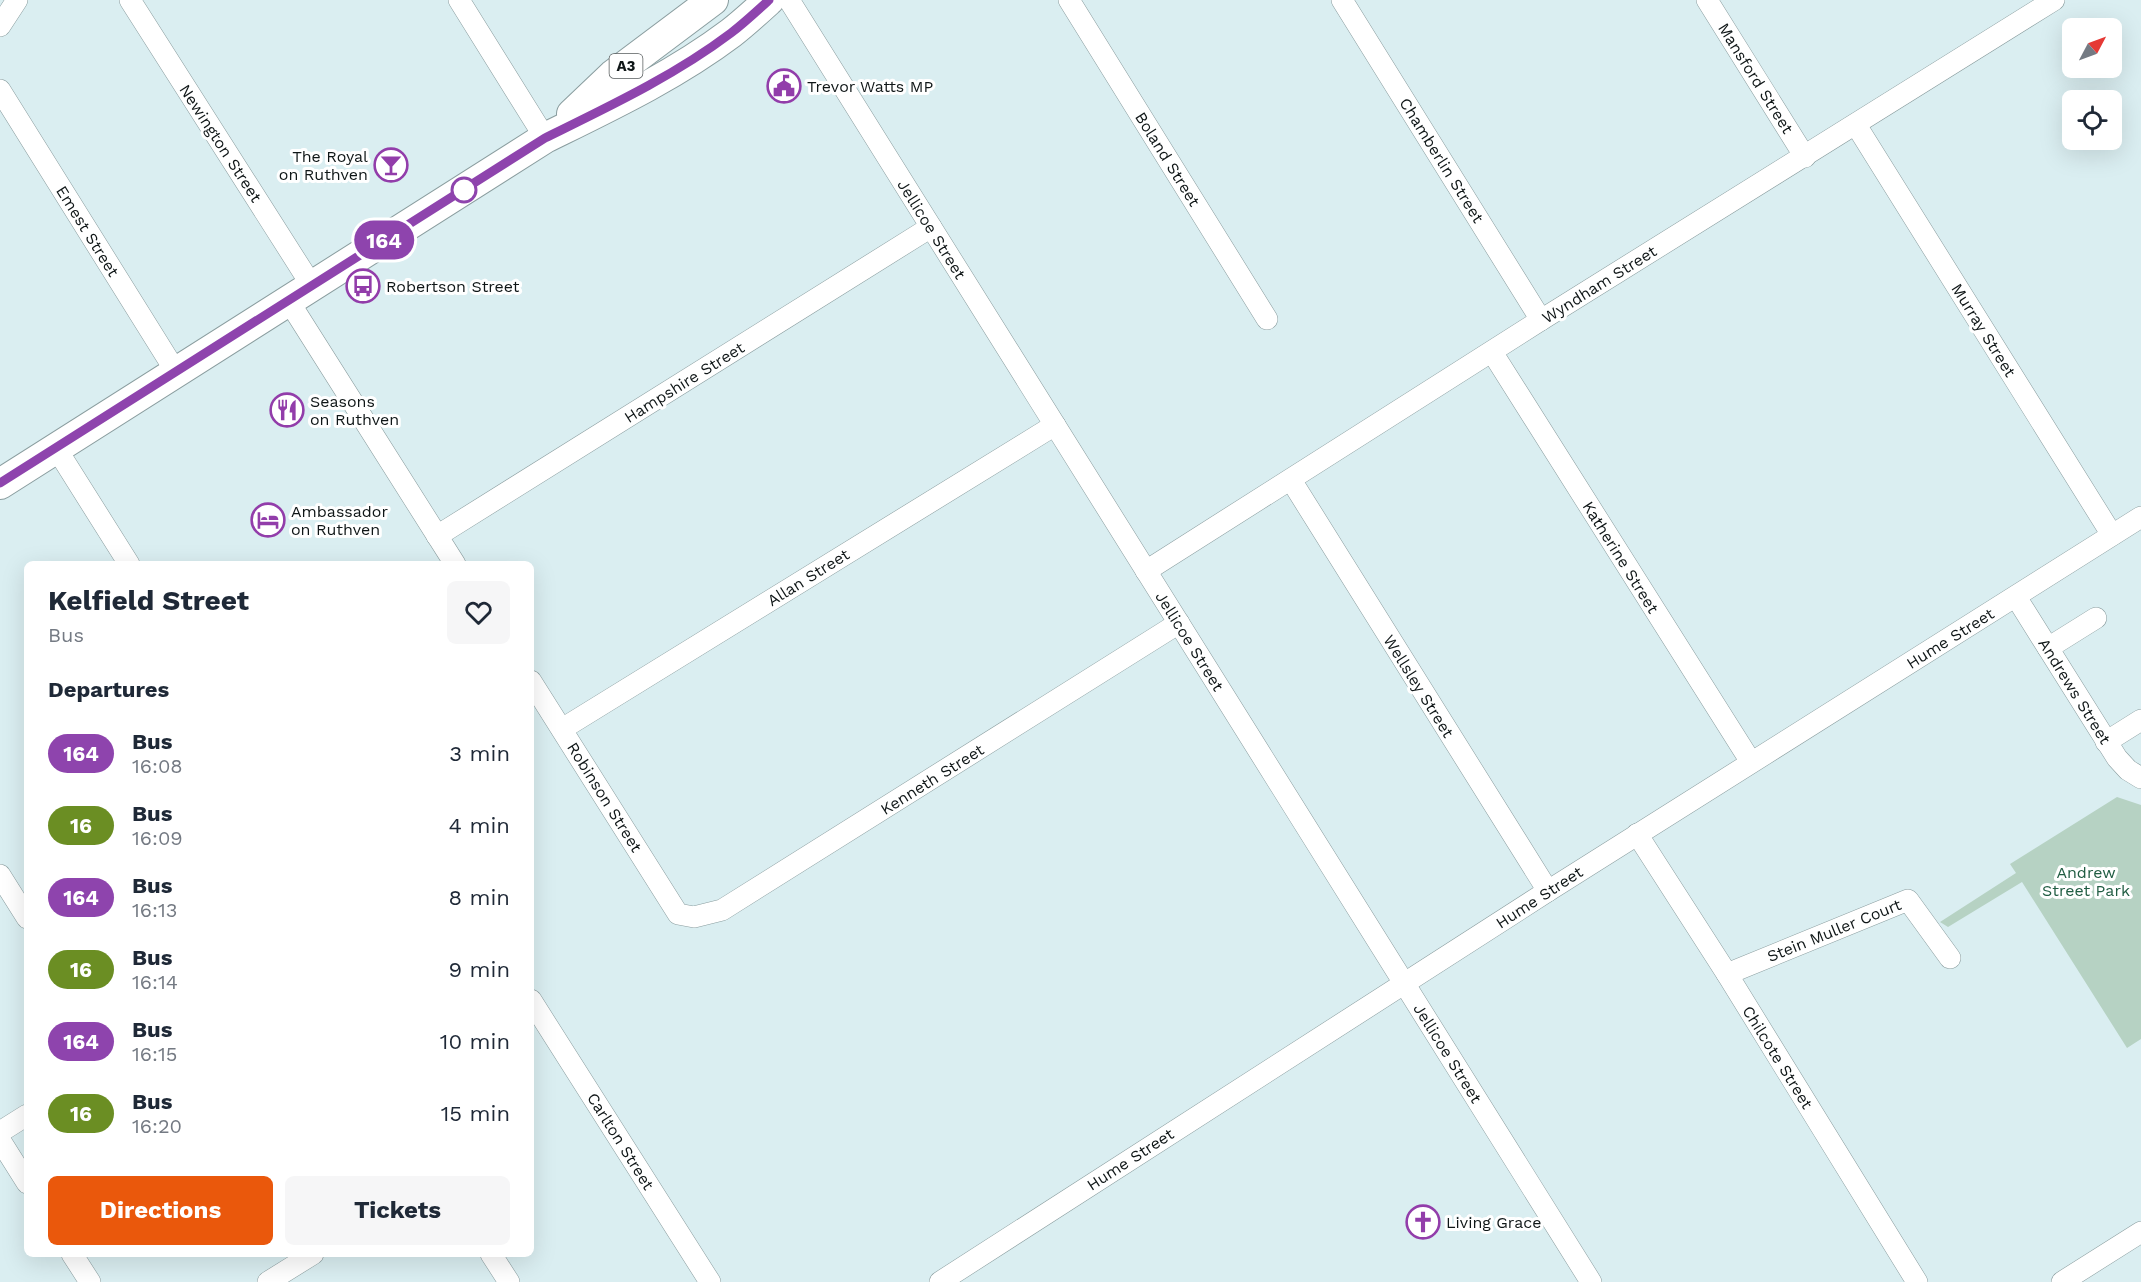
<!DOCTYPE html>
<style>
body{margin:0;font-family:"Work Sans",sans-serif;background:#f6f6f7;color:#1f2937;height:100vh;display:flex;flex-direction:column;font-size:22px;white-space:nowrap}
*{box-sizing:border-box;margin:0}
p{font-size:20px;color:#747a83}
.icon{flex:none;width:33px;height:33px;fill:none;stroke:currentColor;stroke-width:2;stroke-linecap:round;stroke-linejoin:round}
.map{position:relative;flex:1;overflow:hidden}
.panel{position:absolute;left:24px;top:561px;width:510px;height:696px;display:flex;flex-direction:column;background:#fff;border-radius:9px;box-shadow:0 6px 24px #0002}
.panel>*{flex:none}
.badge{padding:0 12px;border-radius:20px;font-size:21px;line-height:39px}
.needle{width:39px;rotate:49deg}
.controls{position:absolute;left:2062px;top:18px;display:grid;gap:12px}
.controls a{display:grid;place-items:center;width:60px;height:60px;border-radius:9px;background:#fff;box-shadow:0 6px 24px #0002;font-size:30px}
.map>.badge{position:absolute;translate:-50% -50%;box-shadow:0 0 0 3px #fff}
h2{padding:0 24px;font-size:22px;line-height:54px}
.round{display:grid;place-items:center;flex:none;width:63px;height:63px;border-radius:9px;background:#f6f6f7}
.overview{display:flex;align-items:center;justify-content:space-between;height:102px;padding:0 24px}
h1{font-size:28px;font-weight:700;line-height:45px}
.button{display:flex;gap:12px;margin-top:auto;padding:12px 24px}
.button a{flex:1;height:69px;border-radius:9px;background:#ea580c;color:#fff;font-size:24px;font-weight:700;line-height:69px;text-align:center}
.button a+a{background:#f6f6f7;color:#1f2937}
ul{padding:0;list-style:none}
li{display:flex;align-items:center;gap:18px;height:72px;padding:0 24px}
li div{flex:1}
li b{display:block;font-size:22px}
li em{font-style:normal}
li .badge{min-width:66px;font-weight:700;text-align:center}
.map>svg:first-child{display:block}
.green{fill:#b6d2c3}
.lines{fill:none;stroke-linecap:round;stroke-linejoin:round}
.minor-casing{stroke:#8a9d9f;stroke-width:22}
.highway-casing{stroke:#8a9d9f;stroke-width:32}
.minor{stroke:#fff;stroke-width:21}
.highway{stroke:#fff;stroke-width:30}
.line-casing{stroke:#fff;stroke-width:14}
.line{stroke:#8e44ad;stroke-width:9}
.stop-dot{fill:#fff;stroke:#8e44ad;stroke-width:3}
.labels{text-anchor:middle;stroke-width:6;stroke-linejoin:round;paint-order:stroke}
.shield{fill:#fff;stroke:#575c5d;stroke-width:1.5}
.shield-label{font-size:15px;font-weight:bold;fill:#0f1617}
.street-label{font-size:16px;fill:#0f1617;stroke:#fff}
.poi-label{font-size:16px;fill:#0f1617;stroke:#fff;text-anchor:start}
.park-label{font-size:16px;fill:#215d43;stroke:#fff}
</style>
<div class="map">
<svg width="2141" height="1282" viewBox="0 0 2141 1282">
<rect width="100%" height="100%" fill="#daeef1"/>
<polygon class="green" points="2117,797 2141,805 2141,1039 2127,1048 2022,882 1948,927 1940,922 2016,873 2010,864"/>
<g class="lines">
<g class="minor-casing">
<g id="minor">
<polyline points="130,0 312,286"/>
<polyline points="459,0 545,138"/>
<polyline points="789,0 1591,1282"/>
<polyline points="1069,0 1267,319"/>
<polyline points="1342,0 1541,320"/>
<polyline points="1707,0 1805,157"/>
<polyline points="0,26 17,0"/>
<polyline points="0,90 176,372"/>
<polyline points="1856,125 2112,535"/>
<polyline points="288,300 455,564"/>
<polyline points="1492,352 1751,762"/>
<polyline points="56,448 129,564"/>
<polyline points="1291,480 1548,891"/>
<polyline points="437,536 931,227"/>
<polyline points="1146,571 1541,320 2054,0"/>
<polyline points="2016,597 2117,758 2128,770 2141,778"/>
<polyline points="2048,648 2096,618"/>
<polyline points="531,681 678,914 694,917 722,910 1179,623"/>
<polyline points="562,729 1055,425"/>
<polyline points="2106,742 2141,720"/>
<polyline points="1637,834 1727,974 1917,1282"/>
<polyline points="0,875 27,918"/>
<polyline points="1727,974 1908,900 1950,958"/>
<polyline points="531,1000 710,1282"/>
<polyline points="0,1132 27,1115"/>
<polyline points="0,1140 27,1183"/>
<polyline points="72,1254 90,1282"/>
<polyline points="491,1254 509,1282"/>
<polyline points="268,1282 313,1254"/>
<polyline points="940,1282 1548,891 2141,517"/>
<polyline points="2062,1282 2141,1232"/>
</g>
</g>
<g class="highway-casing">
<g id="highway">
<polyline points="572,114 613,75 713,0"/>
<path d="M0 484 545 138C608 107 674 76 731 33 744 23 757 11 769 0"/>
</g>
</g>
<use href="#minor" class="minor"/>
<use href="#highway" class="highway"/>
</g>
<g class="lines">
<g class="line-casing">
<path id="line" d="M0 483 545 138C608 107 674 76 731 33 744 23 757 11 769 0"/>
</g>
<use href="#line" class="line"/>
</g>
<defs>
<g id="civic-ring" transform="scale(1.725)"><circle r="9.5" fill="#fff" stroke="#923daa" stroke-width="1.5"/><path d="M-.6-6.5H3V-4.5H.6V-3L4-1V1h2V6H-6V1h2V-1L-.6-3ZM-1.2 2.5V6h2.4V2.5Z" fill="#923daa"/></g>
<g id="bar-ring" transform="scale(1.725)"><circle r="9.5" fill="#fff" stroke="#923daa" stroke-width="1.5"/><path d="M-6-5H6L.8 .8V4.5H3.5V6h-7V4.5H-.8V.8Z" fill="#923daa"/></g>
<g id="bus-ring" transform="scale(1.725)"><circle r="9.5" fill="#fff" stroke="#923daa" stroke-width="1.5"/><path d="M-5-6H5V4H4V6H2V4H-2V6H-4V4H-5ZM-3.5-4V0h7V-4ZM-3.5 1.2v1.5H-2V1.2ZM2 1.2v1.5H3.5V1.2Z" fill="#923daa"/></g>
<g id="restaurant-ring" transform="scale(1.725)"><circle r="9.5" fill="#fff" stroke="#923daa" stroke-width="1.5"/><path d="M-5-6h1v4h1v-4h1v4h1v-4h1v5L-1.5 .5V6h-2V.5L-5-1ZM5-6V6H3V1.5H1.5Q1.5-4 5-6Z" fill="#923daa"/></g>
<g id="hotel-ring" transform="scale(1.725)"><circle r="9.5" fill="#fff" stroke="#923daa" stroke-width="1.5"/><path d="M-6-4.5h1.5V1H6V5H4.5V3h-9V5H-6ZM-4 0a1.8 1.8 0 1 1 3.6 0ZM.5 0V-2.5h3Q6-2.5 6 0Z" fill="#923daa"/></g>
<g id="church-ring" transform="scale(1.725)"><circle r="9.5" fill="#fff" stroke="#923daa" stroke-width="1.5"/><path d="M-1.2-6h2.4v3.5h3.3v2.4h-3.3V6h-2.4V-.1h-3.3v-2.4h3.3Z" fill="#923daa"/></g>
</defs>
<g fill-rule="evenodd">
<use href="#civic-ring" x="784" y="86"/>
<use href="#bar-ring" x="391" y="165"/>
<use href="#bus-ring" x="363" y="286"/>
<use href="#restaurant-ring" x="287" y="410"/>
<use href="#hotel-ring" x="268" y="520"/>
<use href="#church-ring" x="1423" y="1222"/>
</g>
<circle class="stop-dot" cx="464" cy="190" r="12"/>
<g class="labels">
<rect class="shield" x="609.5" y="54" width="33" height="24" rx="4.5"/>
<g class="shield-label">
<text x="626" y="71">A3</text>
</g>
<g class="street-label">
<text transform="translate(1756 78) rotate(58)" y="6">Mansford Street</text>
<text transform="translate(221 143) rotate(57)" y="6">Newington Street</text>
<text transform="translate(1168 159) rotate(58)" y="6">Boland Street</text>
<text transform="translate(1442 160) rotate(58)" y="6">Chamberlin Street</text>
<text transform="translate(932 229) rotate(58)" y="6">Jellicoe Street</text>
<text transform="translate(88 231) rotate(58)" y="6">Emest Street</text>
<text transform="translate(1599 284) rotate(-32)" y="6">Wyndham Street</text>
<text transform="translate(1984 330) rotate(58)" y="6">Murray Street</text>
<text transform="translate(684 382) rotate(-32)" y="6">Hampshire Street</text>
<text transform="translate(1621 557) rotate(58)" y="6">Katherine Street</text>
<text transform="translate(808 577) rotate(-32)" y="6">Allan Street</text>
<text transform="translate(1950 638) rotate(-32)" y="6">Hume Street</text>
<text transform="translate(1190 641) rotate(58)" y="6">Jellicoe Street</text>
<text transform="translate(1419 686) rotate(58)" y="6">Wellsley Street</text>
<text transform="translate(2075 691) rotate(58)" y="6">Andrews Street</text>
<text transform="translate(932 779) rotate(-32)" y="6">Kenneth Street</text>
<text transform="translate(605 797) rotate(58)" y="6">Robinson Street</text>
<text transform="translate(1539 897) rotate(-33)" y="6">Hume Street</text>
<text transform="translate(1834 930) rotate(-22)" y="6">Stein Muller Court</text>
<text transform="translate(1448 1053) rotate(58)" y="6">Jellicoe Street</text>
<text transform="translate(1778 1057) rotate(58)" y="6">Chilcote Street</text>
<text transform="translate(621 1141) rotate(58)" y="6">Carlton Street</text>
<text transform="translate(1130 1159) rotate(-33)" y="6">Hume Street</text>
</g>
<g class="poi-label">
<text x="807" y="92">Trevor Watts MP</text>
<text x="368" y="162" text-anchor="end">The Royal<tspan x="368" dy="18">on Ruthven</tspan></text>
<text x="386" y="292">Robertson Street</text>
<text x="310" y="407">Seasons<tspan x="310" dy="18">on Ruthven</tspan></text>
<text x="291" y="517">Ambassador<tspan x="291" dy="18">on Ruthven</tspan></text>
<text x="1446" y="1228">Living Grace</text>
</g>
<g class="park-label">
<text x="2086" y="878">Andrew<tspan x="2086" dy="18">Street Park</tspan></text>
</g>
</g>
</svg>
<div class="controls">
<a><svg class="needle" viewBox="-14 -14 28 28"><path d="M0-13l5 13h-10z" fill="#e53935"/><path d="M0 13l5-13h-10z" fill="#747a83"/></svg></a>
<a><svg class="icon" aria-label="locate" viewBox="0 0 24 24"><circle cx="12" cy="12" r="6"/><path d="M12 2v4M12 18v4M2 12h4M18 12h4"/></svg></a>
</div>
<b class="badge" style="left:384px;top:240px;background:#8e44ad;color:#fff">164</b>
<section class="panel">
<div class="overview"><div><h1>Kelfield Street</h1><p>Bus</p></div><a class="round"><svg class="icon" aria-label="heart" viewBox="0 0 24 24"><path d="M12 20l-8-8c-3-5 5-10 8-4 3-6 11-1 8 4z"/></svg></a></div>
<h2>Departures</h2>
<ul>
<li><span class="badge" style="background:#8e44ad;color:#fff">164</span><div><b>Bus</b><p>16:08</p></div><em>3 min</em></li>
<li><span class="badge" style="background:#6b8e23;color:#fff">16</span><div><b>Bus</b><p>16:09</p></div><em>4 min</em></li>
<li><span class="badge" style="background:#8e44ad;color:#fff">164</span><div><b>Bus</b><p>16:13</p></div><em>8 min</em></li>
<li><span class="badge" style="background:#6b8e23;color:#fff">16</span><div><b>Bus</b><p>16:14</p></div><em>9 min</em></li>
<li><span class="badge" style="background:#8e44ad;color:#fff">164</span><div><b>Bus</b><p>16:15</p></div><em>10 min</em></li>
<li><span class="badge" style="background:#6b8e23;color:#fff">16</span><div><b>Bus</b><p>16:20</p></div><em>15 min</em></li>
</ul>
<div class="button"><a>Directions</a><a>Tickets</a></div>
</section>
</div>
